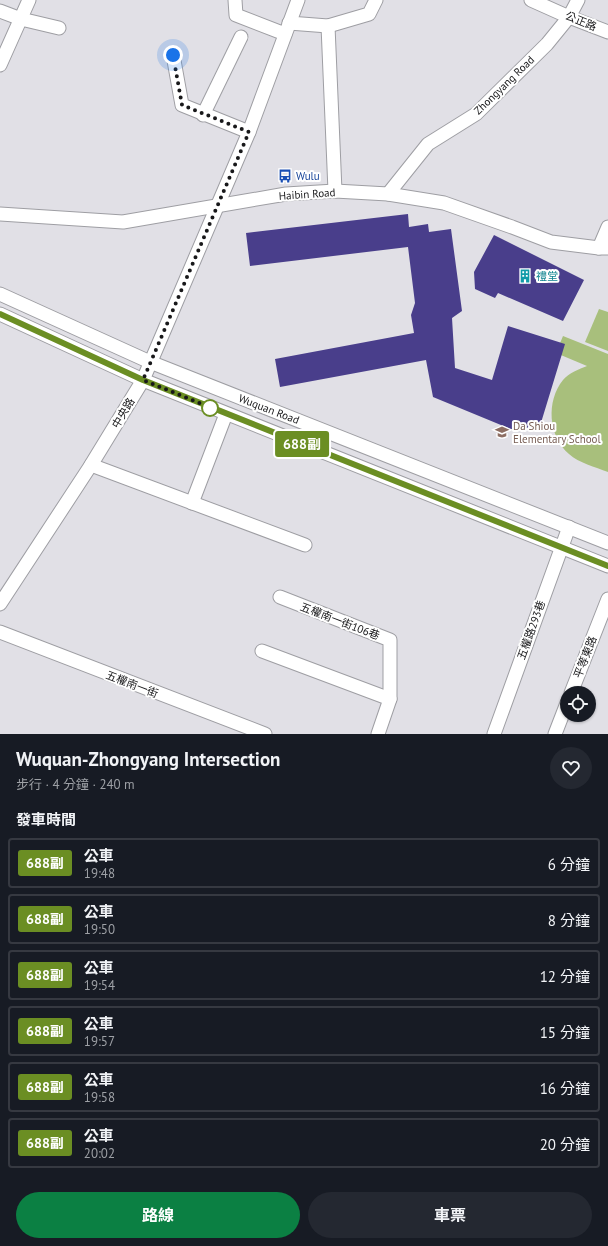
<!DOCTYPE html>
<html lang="zh-TW">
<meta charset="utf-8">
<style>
body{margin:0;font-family:"PT Sans","Noto Sans TC",sans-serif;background:#242831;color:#f1f3f6;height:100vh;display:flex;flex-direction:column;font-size:15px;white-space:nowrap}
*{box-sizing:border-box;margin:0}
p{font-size:13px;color:#9ea1a6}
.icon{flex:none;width:22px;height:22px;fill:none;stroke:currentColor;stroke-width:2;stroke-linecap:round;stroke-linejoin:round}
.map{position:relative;height:734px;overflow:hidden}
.sheet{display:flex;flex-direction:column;background:#171b24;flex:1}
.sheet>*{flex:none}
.badge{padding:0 8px;border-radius:3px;font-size:14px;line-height:26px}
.controls{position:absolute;left:560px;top:686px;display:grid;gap:8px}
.controls a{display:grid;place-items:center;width:36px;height:36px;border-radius:50%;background:#171b24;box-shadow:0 1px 3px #0004;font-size:20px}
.you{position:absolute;width:20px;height:20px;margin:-10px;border:3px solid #fff;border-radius:50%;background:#1a73e8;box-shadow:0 0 0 6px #1a73e833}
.map>.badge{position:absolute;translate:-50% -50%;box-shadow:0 0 0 2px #fff}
h2{padding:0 16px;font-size:15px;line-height:36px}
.round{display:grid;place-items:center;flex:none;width:42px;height:42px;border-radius:21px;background:#242831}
.head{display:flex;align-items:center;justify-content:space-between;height:68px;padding:0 16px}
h1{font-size:19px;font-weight:700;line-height:30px}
.action{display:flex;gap:8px;margin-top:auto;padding:8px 16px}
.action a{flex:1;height:46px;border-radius:24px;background:#0b8043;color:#fff;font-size:16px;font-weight:700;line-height:46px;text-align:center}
.action a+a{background:#242831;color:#f1f3f6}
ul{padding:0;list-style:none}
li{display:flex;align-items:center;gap:12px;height:50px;margin:0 8px 6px;padding:0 8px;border:2px solid #363941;border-radius:4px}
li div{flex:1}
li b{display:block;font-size:15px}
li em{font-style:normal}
li .badge{min-width:44px;font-weight:700;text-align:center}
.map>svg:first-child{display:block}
.green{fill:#a8bf7c}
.building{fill:#493e8b}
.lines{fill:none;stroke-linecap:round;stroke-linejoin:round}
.minor-casing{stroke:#9e9ea3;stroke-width:15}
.minor{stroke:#fff;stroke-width:13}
.line-casing{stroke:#fff;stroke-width:9}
.line{stroke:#6b8e23;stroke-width:6}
.walk{stroke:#18181a;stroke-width:4;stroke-dasharray:0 7.2}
.stop-dot{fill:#fff;stroke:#6b8e23;stroke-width:2}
.labels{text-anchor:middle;stroke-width:4;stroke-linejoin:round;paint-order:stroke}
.street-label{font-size:11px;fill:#18181a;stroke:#fff}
.transit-label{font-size:11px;fill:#164399;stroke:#fff;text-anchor:start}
.culture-label{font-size:11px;fill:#0d838f;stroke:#fff;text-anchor:start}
.education-label{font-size:11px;fill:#785e54;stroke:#fff;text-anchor:start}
</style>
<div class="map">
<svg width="608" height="734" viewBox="0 0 608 734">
<rect width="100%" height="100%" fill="#e1e0e6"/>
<g class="green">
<polygon points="599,309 608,312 608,351 585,342"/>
<path d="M563 336 608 354V472C595 467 579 463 569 454 548 436 546 401 563 380 569 373 579 369 587 366L556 353Z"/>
</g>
<g class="building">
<polygon points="408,214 409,227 428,224 429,232 451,229 462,311 452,318 455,368 492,380 508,326 565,344 540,426 513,430 433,397 426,360 280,387 275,359 414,333 411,315 415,303 408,247 250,266 246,233"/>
<polygon points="494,235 584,280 563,321 498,293 495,298 475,289 474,272"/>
</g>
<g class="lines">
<g class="minor-casing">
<g id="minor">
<polyline points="235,0 236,15 285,34"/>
<polyline points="531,0 569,17 608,32"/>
<polyline points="0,11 21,19 59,28"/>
<polyline points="289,23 328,26 369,14 376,0"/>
<polyline points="328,26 335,191"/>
<polyline points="173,55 182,105 249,132"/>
<polyline points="0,65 29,0"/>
<polyline points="203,115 241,37"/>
<polyline points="388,194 428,144 476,114 547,44 569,17 578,0"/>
<polyline points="0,214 123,222 286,194 335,191 388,194 444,203 512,227 551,242 599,248 608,248"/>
<polyline points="599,248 608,227"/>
<polyline points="0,294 150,362 608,543"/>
<polyline points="0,314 143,380 608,566"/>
<polyline points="91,465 305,545"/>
<polyline points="192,503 226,414"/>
<polyline points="280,597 390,640 390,699 378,734"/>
<polyline points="0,604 91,465 143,380 249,132 298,0"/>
<polyline points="0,632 265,734"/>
<polyline points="262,651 390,699"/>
<polyline points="571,693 608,599"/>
<polyline points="494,734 569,527"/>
<polyline points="555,734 567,703"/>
</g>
</g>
<use href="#minor" class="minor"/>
</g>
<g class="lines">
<g class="line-casing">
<polyline id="line" points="0,314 143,380 608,566"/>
</g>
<use href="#line" class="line"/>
<polyline class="walk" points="173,55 182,105 249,132 143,380 212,408 210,408"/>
</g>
<defs>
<g id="bus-bare" transform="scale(1.08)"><path d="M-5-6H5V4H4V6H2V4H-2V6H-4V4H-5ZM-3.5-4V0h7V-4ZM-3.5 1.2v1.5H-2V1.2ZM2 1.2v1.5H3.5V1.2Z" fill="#1a4fb4" stroke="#fff" stroke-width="2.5" paint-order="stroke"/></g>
<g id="building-bare" transform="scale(1.08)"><path d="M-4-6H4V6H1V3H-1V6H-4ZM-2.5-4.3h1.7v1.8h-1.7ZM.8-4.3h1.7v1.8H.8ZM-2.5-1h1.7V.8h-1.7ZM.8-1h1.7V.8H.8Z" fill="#0f9aa8" stroke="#fff" stroke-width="2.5" paint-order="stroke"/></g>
<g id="school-bare" transform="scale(1.08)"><path d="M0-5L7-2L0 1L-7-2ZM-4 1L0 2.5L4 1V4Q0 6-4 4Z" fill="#8d6e63" stroke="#fff" stroke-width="2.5" paint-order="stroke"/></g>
</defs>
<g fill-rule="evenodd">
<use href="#bus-bare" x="285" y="176"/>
<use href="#building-bare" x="525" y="276"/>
<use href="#school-bare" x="502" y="432"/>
</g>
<circle class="stop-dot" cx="210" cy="408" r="8"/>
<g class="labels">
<g class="street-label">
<text transform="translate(581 21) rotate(22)" y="4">公正路</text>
<text transform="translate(504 85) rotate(-44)" y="4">Zhongyang Road</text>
<text transform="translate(307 194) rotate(-4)" y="4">Haibin Road</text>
<text transform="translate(269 409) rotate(21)" y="4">Wuquan Road</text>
<text transform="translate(123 413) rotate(-59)" y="4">中央路</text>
<text transform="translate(340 621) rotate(21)" y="4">五權南一街106巷</text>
<text transform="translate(531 630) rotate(-70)" y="4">五權路293巷</text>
<text transform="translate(585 657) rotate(-69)" y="4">平等東路</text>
<text transform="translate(132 684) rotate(21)" y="4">五權南一街</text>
</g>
<g class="transit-label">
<text x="296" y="180">Wulu</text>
</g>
<g class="culture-label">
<text x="536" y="280">禮堂</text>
</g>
<g class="education-label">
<text x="513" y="430">Da Shiou<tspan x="513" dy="13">Elementary School</tspan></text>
</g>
</g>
</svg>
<div class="controls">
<a><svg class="icon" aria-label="locate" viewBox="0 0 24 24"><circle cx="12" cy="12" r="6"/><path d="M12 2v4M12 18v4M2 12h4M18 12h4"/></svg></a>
</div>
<div class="you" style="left:173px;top:55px"></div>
<b class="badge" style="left:302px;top:444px;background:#6b8e23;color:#fff">688副</b>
</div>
<section class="sheet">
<div class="head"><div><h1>Wuquan-Zhongyang Intersection</h1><p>步行 · 4 分鐘 · 240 m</p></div><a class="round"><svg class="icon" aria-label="heart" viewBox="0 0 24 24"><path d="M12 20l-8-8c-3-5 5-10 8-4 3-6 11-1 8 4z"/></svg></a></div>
<h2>發車時間</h2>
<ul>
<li><span class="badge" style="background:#6b8e23;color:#fff">688副</span><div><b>公車</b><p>19:48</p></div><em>6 分鐘</em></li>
<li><span class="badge" style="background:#6b8e23;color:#fff">688副</span><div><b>公車</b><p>19:50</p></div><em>8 分鐘</em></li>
<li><span class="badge" style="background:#6b8e23;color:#fff">688副</span><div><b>公車</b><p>19:54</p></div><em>12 分鐘</em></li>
<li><span class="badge" style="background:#6b8e23;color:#fff">688副</span><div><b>公車</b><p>19:57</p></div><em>15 分鐘</em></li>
<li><span class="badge" style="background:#6b8e23;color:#fff">688副</span><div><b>公車</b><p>19:58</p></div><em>16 分鐘</em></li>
<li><span class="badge" style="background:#6b8e23;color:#fff">688副</span><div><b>公車</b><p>20:02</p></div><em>20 分鐘</em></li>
</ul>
<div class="action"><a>路線</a><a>車票</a></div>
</section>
